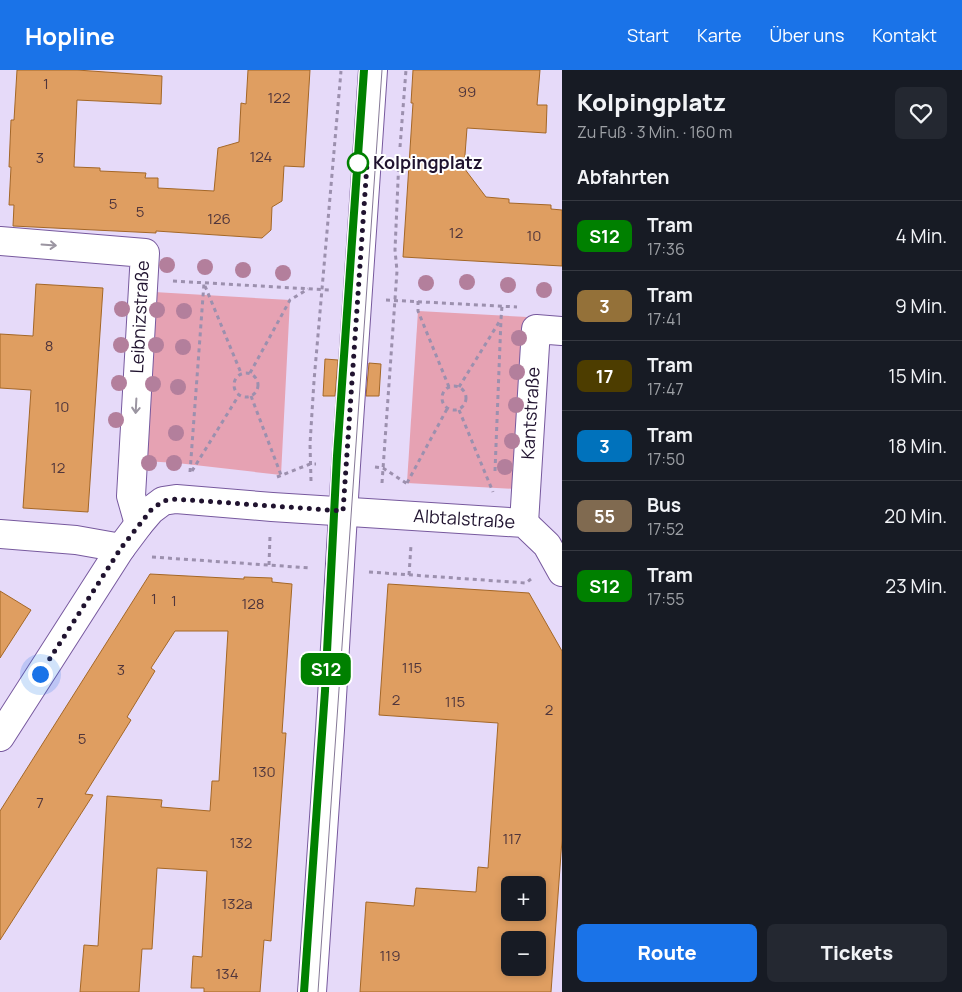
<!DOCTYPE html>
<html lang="de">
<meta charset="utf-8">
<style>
body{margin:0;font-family:Manrope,sans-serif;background:#242831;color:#f1f3f6;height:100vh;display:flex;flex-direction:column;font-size:19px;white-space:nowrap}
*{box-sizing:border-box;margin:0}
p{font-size:16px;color:#9ea1a6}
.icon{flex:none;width:28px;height:28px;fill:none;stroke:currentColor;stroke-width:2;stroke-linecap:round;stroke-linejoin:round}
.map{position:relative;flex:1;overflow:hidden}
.sheet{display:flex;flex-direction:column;background:#171b24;width:400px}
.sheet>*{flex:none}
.badge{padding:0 10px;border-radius:8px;font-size:18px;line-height:32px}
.fabs{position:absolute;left:501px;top:806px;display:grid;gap:10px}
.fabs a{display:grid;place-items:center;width:45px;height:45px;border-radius:8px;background:#171b24;box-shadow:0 2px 8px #0003;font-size:25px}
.you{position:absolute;width:25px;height:25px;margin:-12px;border:4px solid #fff;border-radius:50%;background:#1a73e8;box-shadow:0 0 0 8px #1a73e833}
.map>.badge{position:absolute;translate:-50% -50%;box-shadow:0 0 0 2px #fff}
h2{padding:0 15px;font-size:19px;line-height:45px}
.round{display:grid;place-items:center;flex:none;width:52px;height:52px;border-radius:8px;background:#242831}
.overview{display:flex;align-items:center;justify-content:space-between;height:85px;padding:0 15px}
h1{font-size:24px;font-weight:800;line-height:38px}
.action{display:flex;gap:10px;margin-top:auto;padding:10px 15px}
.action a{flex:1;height:58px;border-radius:8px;background:#1a73e8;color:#fff;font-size:20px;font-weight:800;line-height:58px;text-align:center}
.action a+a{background:#242831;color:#f1f3f6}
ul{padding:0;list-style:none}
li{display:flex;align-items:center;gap:15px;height:70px;padding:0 15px;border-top:1px solid #363941}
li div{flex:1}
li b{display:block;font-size:19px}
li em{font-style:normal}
li .badge{min-width:55px;font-weight:700;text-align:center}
header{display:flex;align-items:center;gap:30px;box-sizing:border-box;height:70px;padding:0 25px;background:#1a73e8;color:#fff}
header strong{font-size:24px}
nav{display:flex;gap:28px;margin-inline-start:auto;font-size:18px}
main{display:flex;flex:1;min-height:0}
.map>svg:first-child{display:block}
.green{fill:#e6a2b3}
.building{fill:#df9e61;stroke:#a46727;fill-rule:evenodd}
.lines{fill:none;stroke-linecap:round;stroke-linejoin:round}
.minor-casing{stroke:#77599e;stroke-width:30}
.secondary-casing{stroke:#77599e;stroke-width:30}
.path{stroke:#9c90ae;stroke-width:3;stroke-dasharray:4 4;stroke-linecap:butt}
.minor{stroke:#fff;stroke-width:28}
.secondary{stroke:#fff;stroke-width:28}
.tram{stroke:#867997;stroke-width:1}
.tree{fill:#b37f9c}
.oneway{stroke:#9b95a1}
.line-casing{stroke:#fff;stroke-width:11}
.line{stroke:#008000;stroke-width:8}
.walk{stroke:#20132f;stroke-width:5;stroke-dasharray:0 9}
.stop-dot{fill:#fff;stroke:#008000;stroke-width:2.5}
.labels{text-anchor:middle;stroke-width:4;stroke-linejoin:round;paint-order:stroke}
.number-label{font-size:15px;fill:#50363c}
.stop-label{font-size:18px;font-weight:bold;fill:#20132f;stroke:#fff;text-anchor:start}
.street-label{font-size:18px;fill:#20132f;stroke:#fff}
</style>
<header>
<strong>Hopline</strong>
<nav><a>Start</a><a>Karte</a><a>Über uns</a><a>Kontakt</a></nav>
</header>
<main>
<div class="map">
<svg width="562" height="922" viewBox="0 0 562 922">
<rect width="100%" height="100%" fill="#e6daf9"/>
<g class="green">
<polygon points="154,222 290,230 281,405 177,393 144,391"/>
<polygon points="418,241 527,247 515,419 407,413"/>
</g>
<g class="building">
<polygon points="17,0 77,0 162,6 161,34 77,30 74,97 100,98 100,101 146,103 145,108 158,108 158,118 214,121 218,78 239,72 241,33 246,34 248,0 310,0 304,97 284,96 282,131 272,137 271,160 262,168 156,161 156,163 13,156 14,135 9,135 11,97 9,97 11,50 14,50"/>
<polygon points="413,0 540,0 537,35 547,35 546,63 467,58 464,98 486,127 509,129 509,133 551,135 551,139 562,140 562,196 403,187 413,33 411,33"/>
<polygon points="36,214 103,218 88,442 23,438 31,320 0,318 0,264 33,266"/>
<polygon points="325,289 338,290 335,326 323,326"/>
<polygon points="369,293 381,294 379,326 366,326"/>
<polygon points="150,504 244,509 244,507 272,508 272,512 292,514 282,663 286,663 271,871 264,870 260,922 204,922 204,918 191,918 193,886 202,887 207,801 157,798 152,879 142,879 139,922 80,922 84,875 98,876 107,726 162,730 161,737 210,741 212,711 219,711 228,561 175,561 151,598 155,601 127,647 131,650 85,724 93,725 0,870 0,741"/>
<path d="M388 514 529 523 562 581V770L551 922H360L366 832 414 836 416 818 476 822 478 797 488 798 498 653 379 645ZM510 815H538V842H510ZM510 870H538V898H510Z"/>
<polygon points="0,521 31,540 0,588"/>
</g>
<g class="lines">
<g class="minor-casing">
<g id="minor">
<polyline points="0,171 145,183 131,426 139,454"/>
<path id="s1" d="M524 453 536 259 562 261"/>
<polyline points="0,464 76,470 121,478"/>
<path id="s2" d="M0 667 121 478 139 454 151 440 163 431 176 429 272 437 524 453 547 475 562 502"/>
</g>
</g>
<g class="secondary-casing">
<polyline id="secondary" points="312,922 330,660 346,395 373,0"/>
</g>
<g class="path">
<polyline points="400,77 406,0"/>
<polyline points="173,211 329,220"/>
<polyline points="205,216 241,303"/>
<polyline points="386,230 517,237"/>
<polyline points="418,231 418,241 449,317"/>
<circle cx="246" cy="315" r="12"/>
<polyline points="250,303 290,230 308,219"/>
<circle cx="454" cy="328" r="12"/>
<polyline points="459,317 501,249 502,236"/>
<polyline points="251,326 281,405"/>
<polyline points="459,340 493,422"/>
<polyline points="375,397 383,398 409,415"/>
<polyline points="192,401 239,325"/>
<polyline points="495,401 501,249"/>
<polyline points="190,402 204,213"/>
<polyline points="277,407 310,394 316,394"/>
<polyline points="311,411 310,374 314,311 341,1"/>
<polyline points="382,413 397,201 395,180 399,88"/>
<polyline points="407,413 447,339"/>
<polyline points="152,487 311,498"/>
<polyline points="269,495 270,466"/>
<polyline points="369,502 526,513 531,509"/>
<polyline points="409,505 411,475"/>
</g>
<use href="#minor" class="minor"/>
<use href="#secondary" class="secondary"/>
<g class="tram">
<polyline points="304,922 325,621 337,386 364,0"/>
<polyline points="318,922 382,0"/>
</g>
</g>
<g class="tree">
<circle cx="167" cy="195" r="8"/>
<circle cx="205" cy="197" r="8"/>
<circle cx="243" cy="200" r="8"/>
<circle cx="283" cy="203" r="8"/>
<circle cx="467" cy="212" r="8"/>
<circle cx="426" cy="213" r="8"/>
<circle cx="508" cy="215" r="8"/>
<circle cx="544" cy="220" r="8"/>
<circle cx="122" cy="239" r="8"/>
<circle cx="157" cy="240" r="8"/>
<circle cx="184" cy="241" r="8"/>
<circle cx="519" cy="268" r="8"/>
<circle cx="121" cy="275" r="8"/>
<circle cx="156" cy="275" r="8"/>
<circle cx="183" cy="277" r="8"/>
<circle cx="517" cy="302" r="8"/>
<circle cx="119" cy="313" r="8"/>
<circle cx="153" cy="314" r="8"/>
<circle cx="178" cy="317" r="8"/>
<circle cx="516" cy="335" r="8"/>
<circle cx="116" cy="350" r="8"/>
<circle cx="176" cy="363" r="8"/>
<circle cx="512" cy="371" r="8"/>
<circle cx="149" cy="393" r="8"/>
<circle cx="174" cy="393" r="8"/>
<circle cx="505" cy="397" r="8"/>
</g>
<defs><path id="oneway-shaft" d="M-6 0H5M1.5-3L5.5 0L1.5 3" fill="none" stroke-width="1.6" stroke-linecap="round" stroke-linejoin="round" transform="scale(1.25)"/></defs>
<g class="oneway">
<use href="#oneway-shaft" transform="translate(49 175) rotate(4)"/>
<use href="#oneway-shaft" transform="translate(136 336) rotate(93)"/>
</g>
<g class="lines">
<g class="line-casing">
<polyline id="line" points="304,922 325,621 337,386 364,0"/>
</g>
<use href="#line" class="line"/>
<polyline class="walk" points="40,604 121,478 151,440 163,431 176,429 188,430 343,441 367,94 358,93"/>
</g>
<circle class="stop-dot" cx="358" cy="93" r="10"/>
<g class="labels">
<g class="number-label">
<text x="46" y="19">1</text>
<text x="467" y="27">99</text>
<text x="279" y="33">122</text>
<text x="261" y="92">124</text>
<text x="40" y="93">3</text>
<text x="113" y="139">5</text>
<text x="140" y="147">5</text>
<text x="219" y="154">126</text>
<text x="456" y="168">12</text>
<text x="534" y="171">10</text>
<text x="49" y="281">8</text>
<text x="62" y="342">10</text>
<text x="58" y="403">12</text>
<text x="154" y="534">1</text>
<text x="174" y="536">1</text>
<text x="253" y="539">128</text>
<text x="412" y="603">115</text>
<text x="121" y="605">3</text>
<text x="396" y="635">2</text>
<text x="455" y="637">115</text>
<text x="549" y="645">2</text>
<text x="82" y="674">5</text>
<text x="264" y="707">130</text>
<text x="40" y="738">7</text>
<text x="512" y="774">117</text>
<text x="241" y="778">132</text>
<text x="237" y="839">132a</text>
<text x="390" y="891">119</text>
<text x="227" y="909">134</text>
</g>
<g class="stop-label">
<text x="373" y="99">Kolpingplatz</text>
</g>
<g class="street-label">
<text transform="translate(140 247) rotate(-87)" y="6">Leibnizstraße</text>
<text dy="6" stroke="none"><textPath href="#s1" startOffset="110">Kantstraße</textPath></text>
<text dy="6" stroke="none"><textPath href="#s2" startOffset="590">Albtalstraße</textPath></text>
</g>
</g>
</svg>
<div class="fabs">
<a>+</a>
<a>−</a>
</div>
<div class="you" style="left:40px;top:604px"></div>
<b class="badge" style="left:326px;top:599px;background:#008000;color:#fff">S12</b>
</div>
<section class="sheet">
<div class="overview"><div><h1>Kolpingplatz</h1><p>Zu Fuß · 3 Min. · 160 m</p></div><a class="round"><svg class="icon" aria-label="heart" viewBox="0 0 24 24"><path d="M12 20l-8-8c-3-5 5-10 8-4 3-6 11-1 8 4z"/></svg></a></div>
<h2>Abfahrten</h2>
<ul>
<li><span class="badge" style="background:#008000;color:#fff">S12</span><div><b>Tram</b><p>17:36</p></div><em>4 Min.</em></li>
<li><span class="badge" style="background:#947139;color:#fff">3</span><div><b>Tram</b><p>17:41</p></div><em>9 Min.</em></li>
<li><span class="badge" style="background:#4d3d00;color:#fff">17</span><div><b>Tram</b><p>17:47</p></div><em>15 Min.</em></li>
<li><span class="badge" style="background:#0072bc;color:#fff">3</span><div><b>Tram</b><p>17:50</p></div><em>18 Min.</em></li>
<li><span class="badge" style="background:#806a50;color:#fff">55</span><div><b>Bus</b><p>17:52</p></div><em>20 Min.</em></li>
<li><span class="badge" style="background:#008000;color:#fff">S12</span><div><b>Tram</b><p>17:55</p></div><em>23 Min.</em></li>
</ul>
<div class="action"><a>Route</a><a>Tickets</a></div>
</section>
</main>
